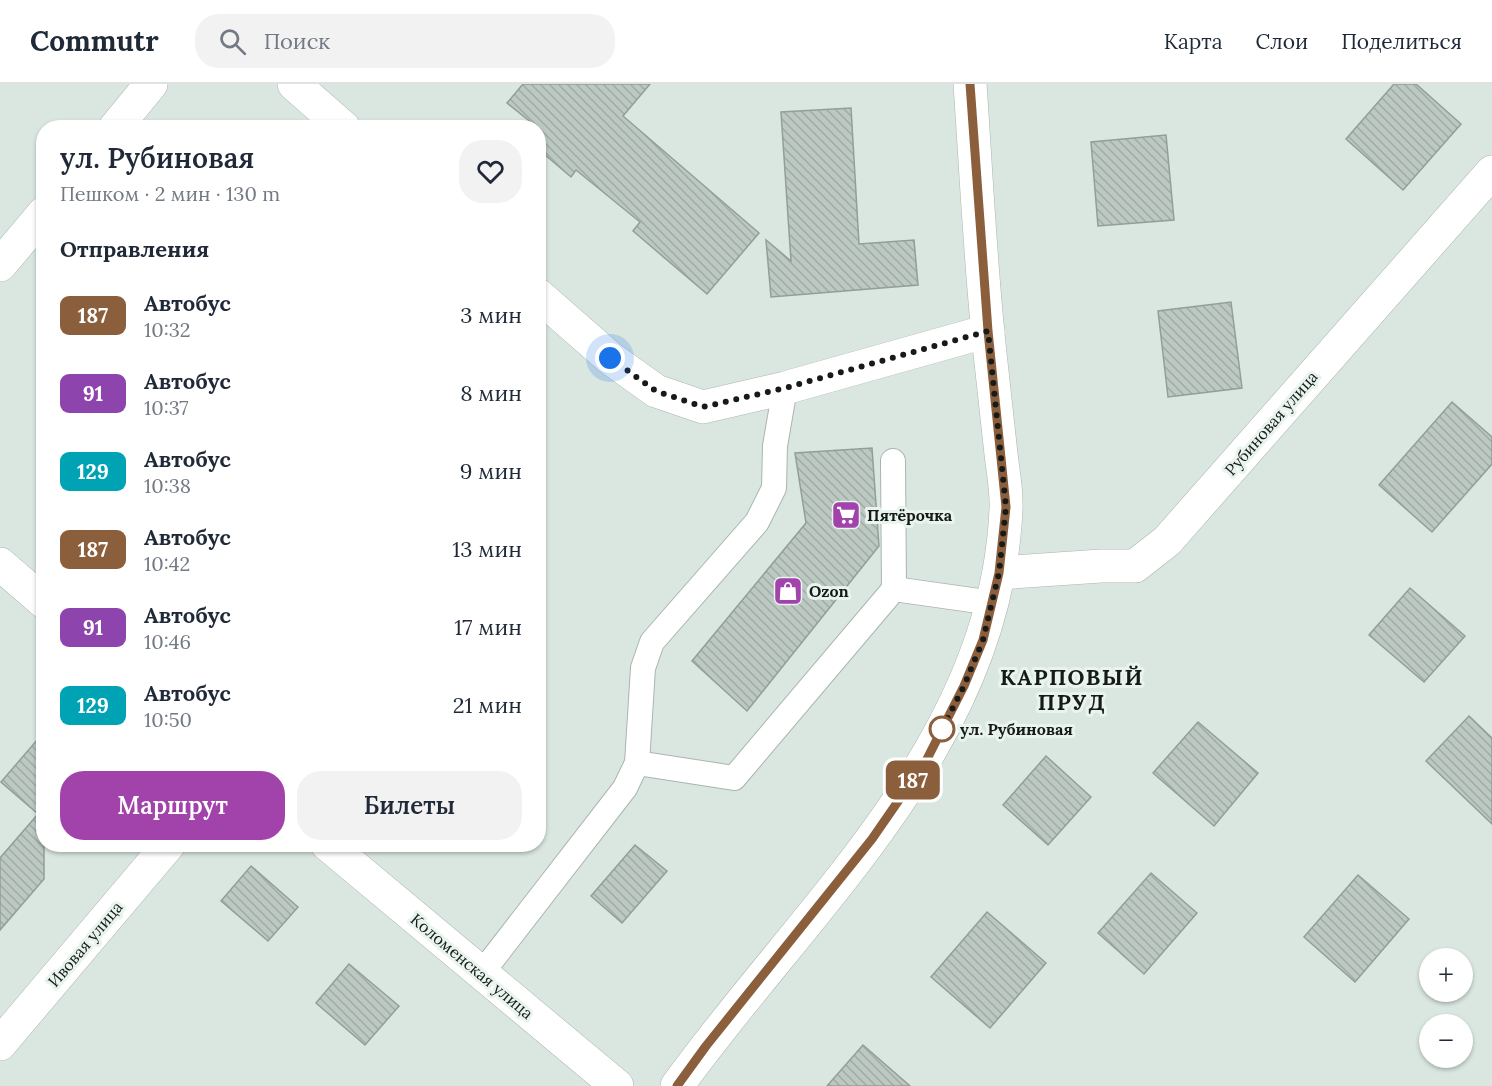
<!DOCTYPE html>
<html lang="ru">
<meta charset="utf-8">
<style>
body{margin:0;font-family:Lora,serif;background:#f2f2f3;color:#1f2937;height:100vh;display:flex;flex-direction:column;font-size:22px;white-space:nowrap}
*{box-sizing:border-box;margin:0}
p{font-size:20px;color:#747a83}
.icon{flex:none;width:33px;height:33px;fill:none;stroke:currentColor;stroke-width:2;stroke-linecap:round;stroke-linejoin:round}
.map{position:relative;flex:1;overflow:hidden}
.panel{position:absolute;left:36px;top:36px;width:510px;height:732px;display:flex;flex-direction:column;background:#fff;border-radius:24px;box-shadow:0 2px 4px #0004}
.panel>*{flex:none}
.badge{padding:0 12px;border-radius:9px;font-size:21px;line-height:39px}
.controls{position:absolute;left:1419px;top:864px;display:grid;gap:12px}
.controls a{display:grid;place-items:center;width:54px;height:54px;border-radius:50%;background:#fff;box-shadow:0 2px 4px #0004;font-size:30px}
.you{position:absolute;width:30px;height:30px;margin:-15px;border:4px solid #fff;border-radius:50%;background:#1a73e8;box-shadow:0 0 0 9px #1a73e833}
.map>.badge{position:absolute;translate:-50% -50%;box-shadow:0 0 0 3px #fff}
h2{padding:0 24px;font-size:22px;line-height:54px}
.round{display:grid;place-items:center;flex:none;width:63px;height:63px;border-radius:24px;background:#f2f2f3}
.overview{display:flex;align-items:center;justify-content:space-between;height:102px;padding:0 24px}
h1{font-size:28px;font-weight:600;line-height:45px}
.cta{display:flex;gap:12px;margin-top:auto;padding:12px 24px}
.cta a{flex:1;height:69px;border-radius:24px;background:#a242ab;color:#fff;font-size:24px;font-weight:600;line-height:69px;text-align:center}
.cta a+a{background:#f2f2f3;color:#1f2937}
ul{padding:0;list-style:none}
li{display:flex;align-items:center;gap:18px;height:78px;padding:0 24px}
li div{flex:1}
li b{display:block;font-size:22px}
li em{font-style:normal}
li .badge{min-width:66px;font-weight:700;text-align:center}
header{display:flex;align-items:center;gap:36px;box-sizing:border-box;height:84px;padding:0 30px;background:#fff;border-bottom:2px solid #e0e1e3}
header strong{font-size:28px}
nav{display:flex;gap:33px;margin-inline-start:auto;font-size:21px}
.search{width:420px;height:54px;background:#f2f2f3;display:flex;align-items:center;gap:15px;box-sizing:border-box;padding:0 21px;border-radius:24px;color:#747a83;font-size:22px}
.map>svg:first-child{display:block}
.building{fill:url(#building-back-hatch);stroke:#929e98;stroke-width:1.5}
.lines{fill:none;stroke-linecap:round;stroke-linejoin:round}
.service-casing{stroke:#aab5af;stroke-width:26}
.minor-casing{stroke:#aab5af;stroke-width:34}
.tertiary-casing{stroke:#aab5af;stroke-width:34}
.service{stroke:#fff;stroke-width:24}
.minor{stroke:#fff;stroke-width:33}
.tertiary{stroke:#fff;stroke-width:33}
.line-casing{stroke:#fff;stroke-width:14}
.line{stroke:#8b5e3c;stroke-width:9}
.walk{stroke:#161a18;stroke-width:6;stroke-dasharray:0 10.8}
.stop-dot{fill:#fff;stroke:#8b5e3c;stroke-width:3}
.labels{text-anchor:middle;stroke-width:6;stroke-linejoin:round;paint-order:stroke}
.street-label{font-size:16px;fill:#161a18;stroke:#e8f4ed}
.poi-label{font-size:16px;font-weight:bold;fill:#161a18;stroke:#e8f4ed;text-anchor:start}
.stop-label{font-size:16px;font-weight:bold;fill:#161a18;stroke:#e8f4ed;text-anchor:start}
.district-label{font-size:22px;font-weight:bold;letter-spacing:1.5px;fill:#161a18;stroke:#e8f4ed}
</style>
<header>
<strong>Commutr</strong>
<div class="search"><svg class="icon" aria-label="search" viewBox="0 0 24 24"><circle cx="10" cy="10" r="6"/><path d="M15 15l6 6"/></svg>Поиск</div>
<nav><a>Карта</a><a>Слои</a><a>Поделиться</a></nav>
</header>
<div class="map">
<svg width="1492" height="1002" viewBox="0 0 1492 1002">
<defs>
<pattern id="building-back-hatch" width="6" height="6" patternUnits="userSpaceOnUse" patternTransform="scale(1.5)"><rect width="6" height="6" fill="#bcc8c2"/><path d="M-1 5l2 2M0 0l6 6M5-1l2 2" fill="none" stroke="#a1aba6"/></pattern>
</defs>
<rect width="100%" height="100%" fill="#dae7e0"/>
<g class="building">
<polygon points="523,0 650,0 623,32 759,149 707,210 633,147 640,138 576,86 571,93 538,65 538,44 507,19"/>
<polygon points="1394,0 1416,0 1461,40 1403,106 1346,55"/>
<polygon points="851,24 859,160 914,156 918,201 771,213 766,156 791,177 781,28"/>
<polygon points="1166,51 1174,136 1098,142 1091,58"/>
<polygon points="1231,218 1242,304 1168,313 1158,227"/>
<polygon points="1452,318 1492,353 1492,380 1432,448 1379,401"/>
<polygon points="872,364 879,462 747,627 692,577 806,439 795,369"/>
<polygon points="1410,504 1465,552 1424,598 1369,551"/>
<polygon points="1469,632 1492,654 1492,740 1426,677"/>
<polygon points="1198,638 1258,689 1214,742 1153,689"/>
<polygon points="44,648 44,795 0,846 0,774 38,730 1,698"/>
<polygon points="1046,672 1091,713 1048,761 1003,721"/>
<polygon points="635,761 667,787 622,839 591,812"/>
<polygon points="251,782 298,823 268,857 221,817"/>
<polygon points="1151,789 1197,829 1144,890 1098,849"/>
<polygon points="1358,791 1409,835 1355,898 1304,853"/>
<polygon points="987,828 1046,879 990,944 931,893"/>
<polygon points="349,880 399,922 365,961 316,919"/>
<polygon points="863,961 910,1002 827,1002"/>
</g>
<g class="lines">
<g class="service-casing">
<g id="service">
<polyline points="894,505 993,519"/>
<polyline points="637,679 734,694 894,505 893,377"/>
<polyline points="481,890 625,704 637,679 643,584 652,558 757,438 774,404 775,362 785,304"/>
</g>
</g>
<g class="minor-casing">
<g id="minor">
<polyline points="294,0 344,44"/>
<polyline points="115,44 151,0"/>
<polyline points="0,181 44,129"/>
<polyline points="538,211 610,274 656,307 703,323 785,304 988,247"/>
<polyline points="0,480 44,518"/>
<polyline points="999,489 1101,482 1135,482 1167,457 1492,88"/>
<polyline points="327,760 617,1002"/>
<polyline points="0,960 169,760"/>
</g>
</g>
<g class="tertiary-casing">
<path id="tertiary" d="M677 1002C806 823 996 661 1006 425 1007 407 1003 388 1001 370 997 333 993 297 989 260 980 173 976 87 970 0"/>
</g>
<use href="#service" class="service"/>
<use href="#minor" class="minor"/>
<use href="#tertiary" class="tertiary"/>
</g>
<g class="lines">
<g class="line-casing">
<polyline id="line" points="677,1002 706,962 872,755 926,677 964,602 983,556 999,489 1006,423 988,247 970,0"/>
</g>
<use href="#line" class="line"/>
<polyline class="walk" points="610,274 656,307 703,323 785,304 988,247 1006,423 999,489 983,556 964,602 942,645"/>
</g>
<defs>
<g id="supermarket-square" transform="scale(1.5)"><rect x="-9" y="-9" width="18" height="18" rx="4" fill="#a242ab" stroke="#e8f4ed"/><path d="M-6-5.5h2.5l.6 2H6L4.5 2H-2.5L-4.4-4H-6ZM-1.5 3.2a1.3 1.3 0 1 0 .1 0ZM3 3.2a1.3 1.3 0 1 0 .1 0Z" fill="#fff"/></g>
<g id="shop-square" transform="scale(1.5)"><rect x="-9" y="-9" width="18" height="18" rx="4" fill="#a242ab" stroke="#e8f4ed"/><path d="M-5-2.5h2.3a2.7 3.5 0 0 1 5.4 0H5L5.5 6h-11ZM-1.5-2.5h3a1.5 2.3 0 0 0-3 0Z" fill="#fff"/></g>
</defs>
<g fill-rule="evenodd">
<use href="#supermarket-square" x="846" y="431"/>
<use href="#shop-square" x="788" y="507"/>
</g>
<circle class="stop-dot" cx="942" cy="645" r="12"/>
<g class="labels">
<g class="street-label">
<text transform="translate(1271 339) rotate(-49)" y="6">Рубиновая улица</text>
<text transform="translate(85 860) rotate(-50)" y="6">Ивовая улица</text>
<text transform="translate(472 882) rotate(40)" y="6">Коломенская улица</text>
</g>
<g class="poi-label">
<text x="867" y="437">Пятёрочка</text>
<text x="809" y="513">Ozon</text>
</g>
<g class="stop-label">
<text x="960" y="651">ул. Рубиновая</text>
</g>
<g class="district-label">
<text x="1072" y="601">КАРПОВЫЙ<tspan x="1072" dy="25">ПРУД</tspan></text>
</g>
</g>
</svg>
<div class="controls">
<a>+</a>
<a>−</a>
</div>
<div class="you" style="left:610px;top:274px"></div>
<b class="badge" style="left:913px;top:696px;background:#8b5e3c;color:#fff">187</b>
<section class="panel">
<div class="overview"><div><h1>ул. Рубиновая</h1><p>Пешком · 2 мин · 130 m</p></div><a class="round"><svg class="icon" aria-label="heart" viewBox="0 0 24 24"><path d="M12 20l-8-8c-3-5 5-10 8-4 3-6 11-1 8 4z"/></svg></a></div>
<h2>Отправления</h2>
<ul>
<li><span class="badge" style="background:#8b5e3c;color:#fff">187</span><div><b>Автобус</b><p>10:32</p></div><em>3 мин</em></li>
<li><span class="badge" style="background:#8e44ad;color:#fff">91</span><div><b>Автобус</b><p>10:37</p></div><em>8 мин</em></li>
<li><span class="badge" style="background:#00a3b4;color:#fff">129</span><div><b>Автобус</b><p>10:38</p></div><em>9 мин</em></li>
<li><span class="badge" style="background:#8b5e3c;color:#fff">187</span><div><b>Автобус</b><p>10:42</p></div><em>13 мин</em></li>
<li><span class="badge" style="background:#8e44ad;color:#fff">91</span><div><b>Автобус</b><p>10:46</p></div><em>17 мин</em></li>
<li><span class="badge" style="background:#00a3b4;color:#fff">129</span><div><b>Автобус</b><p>10:50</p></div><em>21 мин</em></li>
</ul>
<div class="cta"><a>Маршрут</a><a>Билеты</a></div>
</section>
</div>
